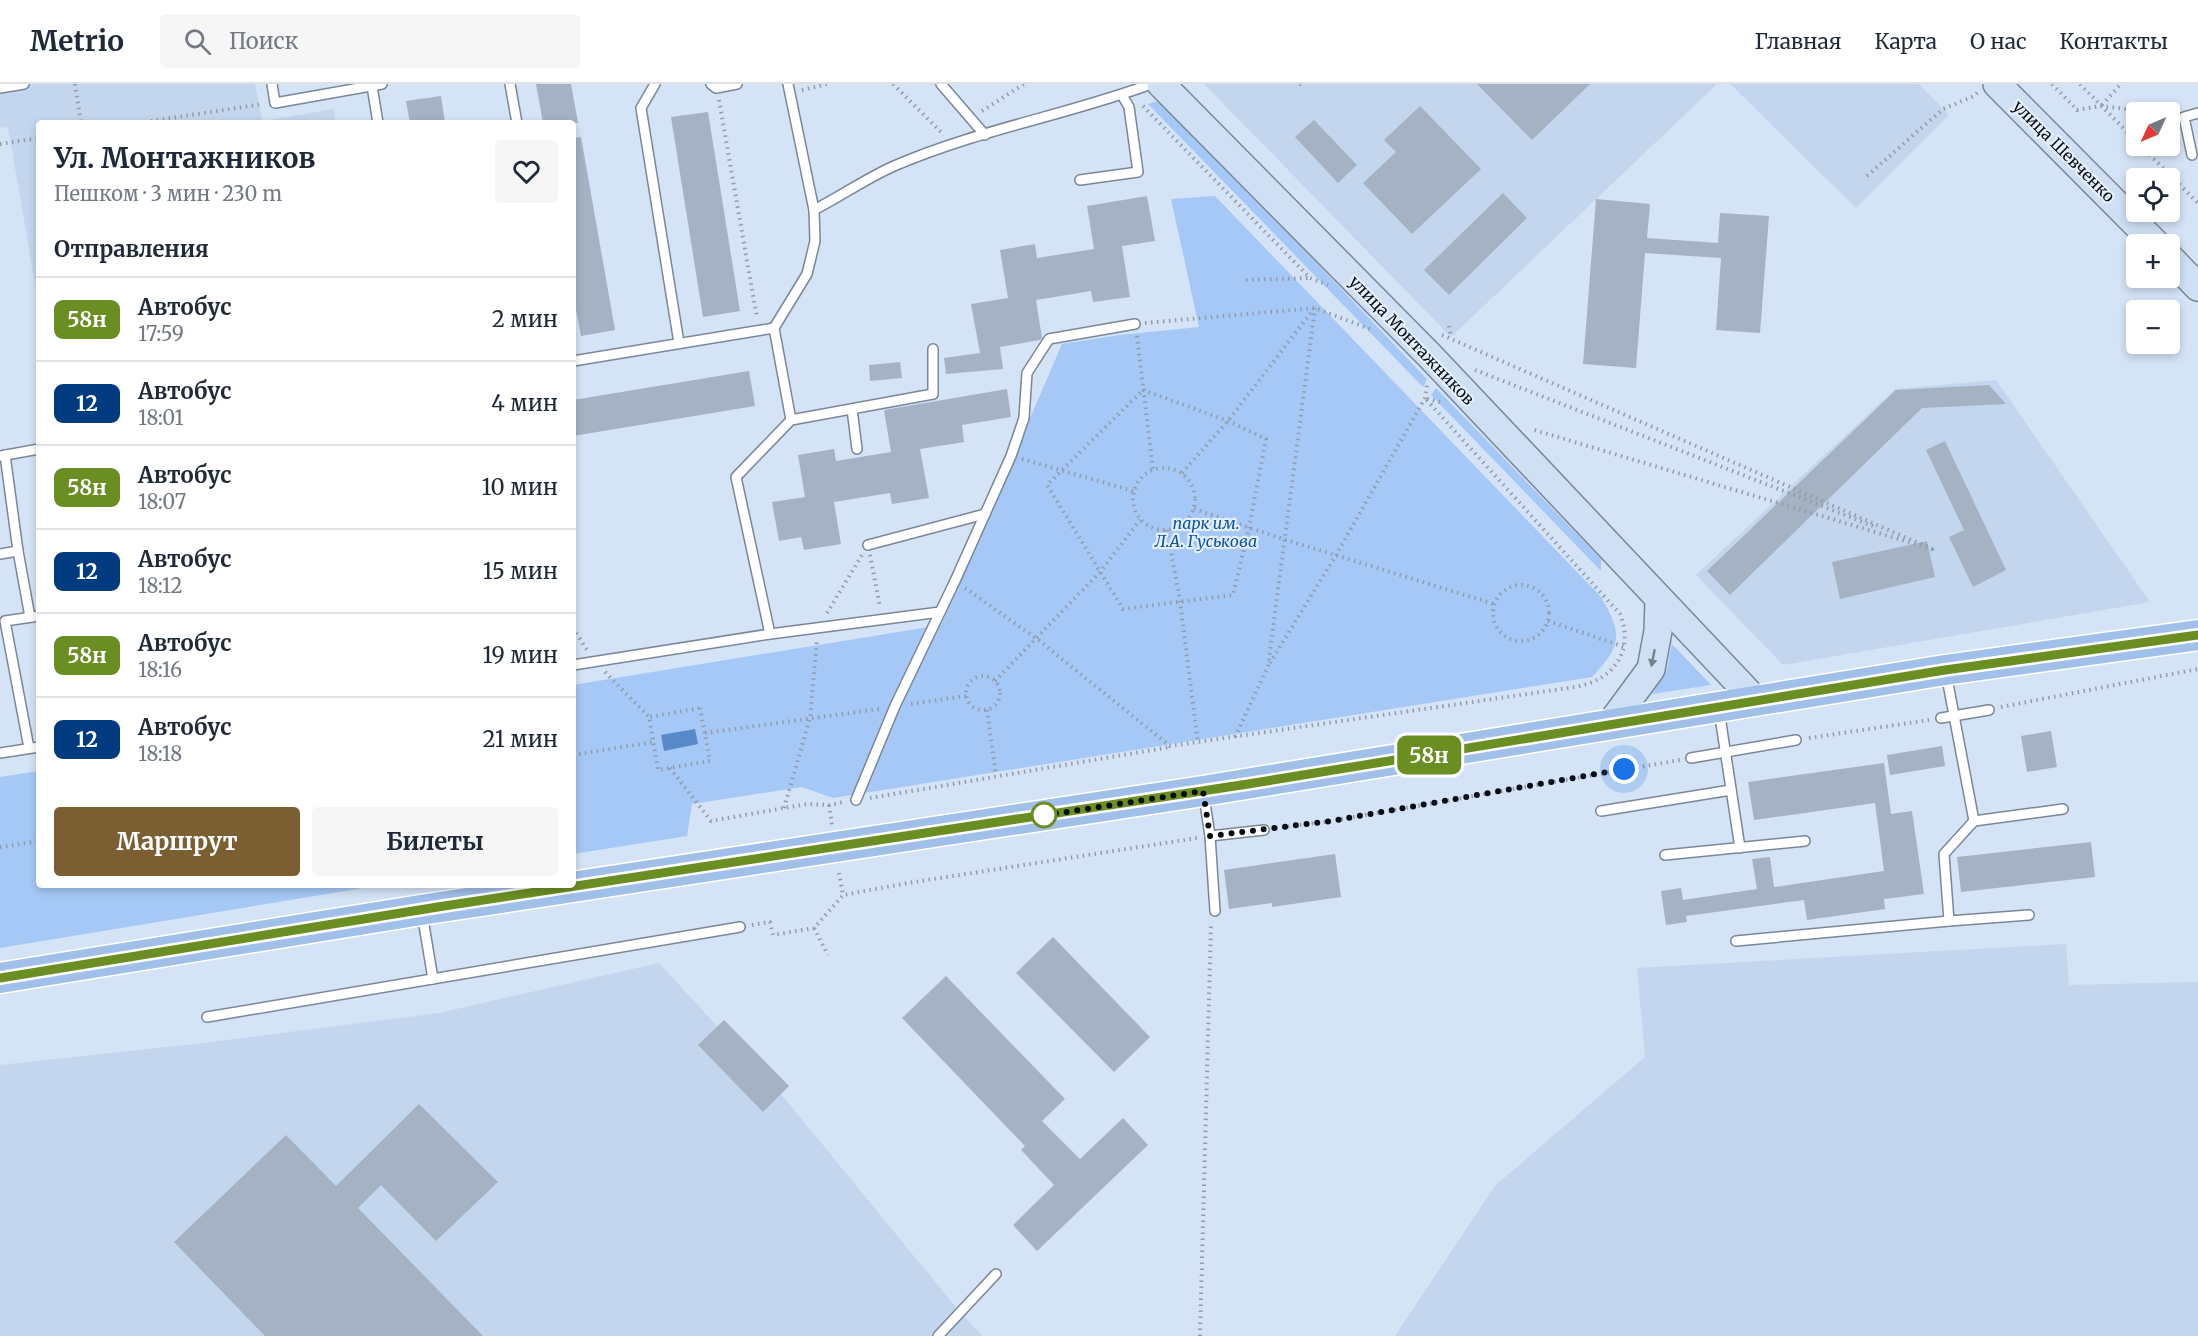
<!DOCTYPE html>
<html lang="ru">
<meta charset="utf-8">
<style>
body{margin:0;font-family:Merriweather,serif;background:#f6f6f7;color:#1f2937;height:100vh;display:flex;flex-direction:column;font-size:22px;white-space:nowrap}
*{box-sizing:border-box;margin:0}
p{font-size:20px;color:#747a83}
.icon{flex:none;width:33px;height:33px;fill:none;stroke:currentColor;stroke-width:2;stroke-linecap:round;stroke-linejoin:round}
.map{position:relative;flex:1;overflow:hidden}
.side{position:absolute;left:36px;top:36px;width:540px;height:768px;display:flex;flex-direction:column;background:#fff;border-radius:6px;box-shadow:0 3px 9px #0003}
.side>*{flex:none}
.badge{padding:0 12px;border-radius:9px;font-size:21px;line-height:39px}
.needle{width:39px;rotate:226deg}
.controls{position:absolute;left:2126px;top:18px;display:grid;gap:12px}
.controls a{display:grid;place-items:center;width:54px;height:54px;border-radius:6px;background:#fff;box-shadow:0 3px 9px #0003;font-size:30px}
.you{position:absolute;width:30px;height:30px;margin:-15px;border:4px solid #fff;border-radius:50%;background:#1a73e8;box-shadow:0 0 0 9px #1a73e833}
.map>.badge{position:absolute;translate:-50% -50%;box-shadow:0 0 0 3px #fff}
h2{padding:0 18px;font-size:22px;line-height:54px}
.round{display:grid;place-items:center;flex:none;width:63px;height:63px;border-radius:6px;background:#f6f6f7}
.overview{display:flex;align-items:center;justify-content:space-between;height:102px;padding:0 18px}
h1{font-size:28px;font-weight:700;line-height:45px}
.action{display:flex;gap:12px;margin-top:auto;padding:12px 18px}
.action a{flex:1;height:69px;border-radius:6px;background:#7b5e32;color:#fff;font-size:24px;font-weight:700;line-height:69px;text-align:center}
.action a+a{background:#f6f6f7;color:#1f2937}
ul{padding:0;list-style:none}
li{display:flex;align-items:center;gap:18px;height:84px;padding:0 18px;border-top:2px solid #e0e1e3}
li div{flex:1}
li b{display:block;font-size:22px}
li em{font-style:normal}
li .badge{min-width:66px;font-weight:700;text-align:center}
header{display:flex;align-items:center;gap:36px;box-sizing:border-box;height:84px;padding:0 30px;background:#fff;border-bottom:2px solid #e0e1e3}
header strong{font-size:28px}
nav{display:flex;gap:33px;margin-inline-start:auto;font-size:21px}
.search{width:420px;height:54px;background:#f6f6f7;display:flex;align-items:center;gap:15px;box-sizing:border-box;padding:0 21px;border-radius:6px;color:#747a83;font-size:22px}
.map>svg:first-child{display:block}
.built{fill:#c3d6ee}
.green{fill:#a5c8f6}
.water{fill:#5788c7}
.building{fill:#a4b2c4}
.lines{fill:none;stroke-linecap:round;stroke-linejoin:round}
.service-casing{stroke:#7a8798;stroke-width:12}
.secondary-casing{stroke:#7a8798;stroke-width:30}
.primary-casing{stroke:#fff;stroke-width:33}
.path{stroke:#909caa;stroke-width:4;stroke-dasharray:1.5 4.5;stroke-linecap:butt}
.service{stroke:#fff;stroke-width:9}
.secondary{stroke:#cfdff4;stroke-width:27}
.primary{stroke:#a0bfe9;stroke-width:30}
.oneway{fill:#75808e}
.line-casing{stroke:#fff;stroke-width:14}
.line{stroke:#6b8e23;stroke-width:9}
.walk{stroke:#070c12;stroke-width:6;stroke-dasharray:0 10.8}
.stop-dot{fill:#fff;stroke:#6b8e23;stroke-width:3}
.labels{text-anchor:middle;stroke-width:4.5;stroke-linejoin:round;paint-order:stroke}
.street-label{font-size:16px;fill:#070c12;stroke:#e4f0ff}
.park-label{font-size:16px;font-style:italic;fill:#0c529f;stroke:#e4f0ff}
</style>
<header>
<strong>Metrio</strong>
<div class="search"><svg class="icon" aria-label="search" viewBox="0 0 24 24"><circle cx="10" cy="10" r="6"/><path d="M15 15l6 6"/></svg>Поиск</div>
<nav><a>Главная</a><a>Карта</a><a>О нас</a><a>Контакты</a></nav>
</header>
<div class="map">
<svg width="2198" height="1252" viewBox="0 0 2198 1252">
<rect width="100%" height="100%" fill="#d4e3f6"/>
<g class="built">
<polygon points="0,0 255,0 262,37 334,25 336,39 39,39 39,223 8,43 0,44"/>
<polygon points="1204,0 1717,0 1451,253"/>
<polygon points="1730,0 1919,0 1949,31 1856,124"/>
<polygon points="1996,296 2150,518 1783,581 1696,491 1895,305"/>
<polygon points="2066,860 2069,901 2198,898 2198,1252 1395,1252 1495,1102 1645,973 1637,884"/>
<polygon points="659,879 717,942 724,936 789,1002 781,1010 959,1227 982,1252 0,1252 0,981 195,960 439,929"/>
</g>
<g class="green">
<polygon points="1158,17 1163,18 1427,295 1423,303 1148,20"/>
<path d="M1215 112 1601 513C1623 551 1622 561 1592 593L833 714 802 703 692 720 687 752 573 770V601L941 541 1062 260 1120 251 1199 243 1171 115Z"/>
<polygon points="1436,304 1601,475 1601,487 1431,311"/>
<polygon points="1672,560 1711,601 1652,610 1667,585"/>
<polygon points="39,687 39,801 381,801 0,864 0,693"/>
</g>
<polygon class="water" points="695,645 698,660 664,667 661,651"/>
<g class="building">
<polygon points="536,0 571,0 578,39 543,39"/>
<polygon points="1477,0 1590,0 1532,56"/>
<polygon points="441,12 445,39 410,39 406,17"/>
<polygon points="1420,22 1481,85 1412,150 1363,99 1396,68 1384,56"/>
<polygon points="708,28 740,227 703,233 671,33"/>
<polygon points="1314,36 1357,81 1338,99 1295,53"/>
<polygon points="581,53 615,246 581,252 573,210 573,54"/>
<polygon points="1503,109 1527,134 1449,211 1424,186"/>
<polygon points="1147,112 1155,157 1122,162 1130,213 1093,218 1091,207 1036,216 1042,254 1040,256 1000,263 1003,285 946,290 944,274 980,269 971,220 1008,214 1000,166 1035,160 1037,174 1094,165 1087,122"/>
<polygon points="1596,115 1650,120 1647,154 1718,159 1720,129 1769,132 1760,249 1716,246 1721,174 1645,169 1636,284 1583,280"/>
<polygon points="900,278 902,294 870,297 869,281"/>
<polygon points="749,287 755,322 573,352 573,316"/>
<polygon points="1989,301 2006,320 1922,324 1730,511 1707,487 1896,306"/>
<polygon points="1007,305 1011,333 962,341 964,358 920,365 929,414 892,420 890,409 834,418 841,460 804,466 801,453 779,457 772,418 805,413 798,371 834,365 836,377 891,368 884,326"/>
<polygon points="1945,357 2006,486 1973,503 1949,453 1964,446 1926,366"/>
<polygon points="1927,457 1935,493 1840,515 1832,478"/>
<polygon points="2051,647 2057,683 2027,688 2021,652"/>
<polygon points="1942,662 1945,682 1890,691 1887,671"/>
<polygon points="1884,679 1891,730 1912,727 1924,810 1884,815 1885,825 1807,836 1804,816 1686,832 1687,838 1666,841 1661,807 1681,804 1683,816 1757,805 1752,775 1770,773 1774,803 1884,787 1875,719 1754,736 1748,698"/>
<polygon points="2091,758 2095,793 1961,808 1957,773"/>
<polygon points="1335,770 1341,813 1272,823 1272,819 1229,825 1224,786"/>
<polygon points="1053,853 1150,953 1114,988 1016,889"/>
<polygon points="946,892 1065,1015 1042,1037 1080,1075 1123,1034 1148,1061 1037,1167 1013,1141 1054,1101 1021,1066 1025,1062 902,934"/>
<polygon points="724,936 789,1002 763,1028 698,961"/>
<polygon points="419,1020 498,1098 436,1157 381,1101 358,1124 483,1252 265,1252 174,1158 286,1051 336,1102"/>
</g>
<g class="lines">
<g class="service-casing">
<g id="service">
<polyline points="272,0 275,19 382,0"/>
<polyline points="510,0 517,39"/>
<polyline points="655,0 641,24 679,259"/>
<polyline points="711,0 716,4 737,0"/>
<polyline points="788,0 814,126"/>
<polyline points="941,0 985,51"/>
<polyline points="372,2 378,39"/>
<polyline points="0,4 24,0"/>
<polyline points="2192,71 2184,33 2198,29"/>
<polyline points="1080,96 1138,88 1129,23 1122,11"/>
<polyline points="573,277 774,244"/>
<polyline points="852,325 857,365"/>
<path d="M791 336 774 244 807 190 815 157 814 126C841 112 867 94 894 82 977 46 1067 31 1151 0"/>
<polyline points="0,372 39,365"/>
<polyline points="868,461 985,430"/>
<polyline points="18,467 30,533"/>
<polyline points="0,470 18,467 5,371"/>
<polyline points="770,550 736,393 791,336 933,310 933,265"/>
<polyline points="573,581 770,550 940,528"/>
<polyline points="1719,626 1740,764"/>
<polyline points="1941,634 1989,626"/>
<polyline points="29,664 5,537 39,532"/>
<polyline points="0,669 39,663"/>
<polyline points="1691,674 1796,656"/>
<polyline points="1204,712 1210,752 1215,827"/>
<polyline points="856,716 895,622 955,497 1011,372 1024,334 1027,289 1049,255 1135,240"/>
<polyline points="1601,727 1731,706"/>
<polyline points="1974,737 2063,725"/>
<polyline points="1210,752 1264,746"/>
<polyline points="1665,771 1805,757"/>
<polyline points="422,829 433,895"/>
<polyline points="1949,837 2029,831"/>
<polyline points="1736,857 1949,837 1944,770 1974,737 1946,589"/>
<polyline points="207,933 740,843"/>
<polyline points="938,1252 996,1190"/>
</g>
</g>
<g class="secondary-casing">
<g id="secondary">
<polyline points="1161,0 1431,273 1757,618"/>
<polyline points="1997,0 2156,160"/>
<polyline points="2169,173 2198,203"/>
<polyline points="1609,642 1651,585 1658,547 1659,516"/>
</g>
</g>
<g class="primary-casing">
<polyline id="primary" points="0,894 421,826 1203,707 1945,586 2198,551"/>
</g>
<g class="path">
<polyline points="75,0 81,39"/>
<polyline points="893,0 944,51"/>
<polyline points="1300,0 1303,2"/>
<polyline points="2052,0 2077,26 2101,22 2153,28"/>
<polyline points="2080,0 2136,57"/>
<polyline points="802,6 828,0"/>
<polyline points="719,16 757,234"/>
<polyline points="2102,21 2121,0"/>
<polyline points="1143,22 1310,194 1328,201"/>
<polyline points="982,27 1024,0"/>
<polyline points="139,39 263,20"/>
<polyline points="0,60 39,54"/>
<polyline points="2141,62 2198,119"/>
<polyline points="1867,92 1943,25 1974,12 1978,8"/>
<polyline points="1246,196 1309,194"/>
<polyline points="1145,239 1315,224 1370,245"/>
<polyline points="1449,242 1451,253"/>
<polyline points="1442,251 1932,465 1531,345"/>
<polyline points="1137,252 1153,385"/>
<polyline points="1475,286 1873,442"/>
<polygon points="1143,306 1228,337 1266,355 1249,444 1233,511 1123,525 1047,401"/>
<polyline points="1022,375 1133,407"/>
<circle cx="1164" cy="415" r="31"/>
<polyline points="1182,389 1228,337 1313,226"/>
<polyline points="1194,425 1283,455 1494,520"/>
<polyline points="1167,446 1180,517 1198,660"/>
<polyline points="870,471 880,523"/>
<circle cx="1521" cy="529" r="28"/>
<path d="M965 504 1037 555 1170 662 1575 603C1613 597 1635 567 1620 530L1425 314 1443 319"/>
<polyline points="827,529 862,471"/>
<polyline points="1548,537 1625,563"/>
<polyline points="573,544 587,566"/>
<polyline points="1270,579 1336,471 1425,314 1427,301"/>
<polyline points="605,588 649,633"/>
<circle cx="983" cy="609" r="17"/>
<polyline points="995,597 1100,488 1140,436"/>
<polyline points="911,620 966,612"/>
<polyline points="2001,623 2198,585"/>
<polygon points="700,624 710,677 658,686 649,633"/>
<polyline points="987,626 996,691"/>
<polyline points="705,649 879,625"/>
<polyline points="1235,653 1268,582 1315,224"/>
<polyline points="1809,654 1929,636"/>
<polyline points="573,671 653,658"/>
<polyline points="670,684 711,737 807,720 829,721 844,718"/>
<polyline points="870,714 1170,663"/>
<polyline points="829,721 832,741"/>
<polyline points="784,724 810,634 817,555"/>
<polyline points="1276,744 1331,737 1680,676"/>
<polyline points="0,763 39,757"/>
<polyline points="839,789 843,811"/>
<polyline points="752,841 770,838 773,851 814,844 843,811 908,799 1197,754"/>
<polyline points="814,844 828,871"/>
<polyline points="1200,1252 1211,840"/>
</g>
<use href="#service" class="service"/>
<use href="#secondary" class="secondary"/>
<use href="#primary" class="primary"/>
</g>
<defs><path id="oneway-solid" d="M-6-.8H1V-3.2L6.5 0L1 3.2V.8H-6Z" transform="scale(1.5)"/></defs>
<use class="oneway" href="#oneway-solid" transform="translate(1653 574) rotate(101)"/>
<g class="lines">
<g class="line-casing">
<polyline id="line" points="0,894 444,822 1248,700 1945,586 2198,551"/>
</g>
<use href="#line" class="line"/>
<polyline class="walk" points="1044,731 1034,733 1203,707 1210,752 1331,737 1624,685"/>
</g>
<circle class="stop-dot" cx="1044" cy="731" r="12"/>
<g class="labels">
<g class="street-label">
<text transform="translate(2064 67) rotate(45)" y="6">улица Шевченко</text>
<text transform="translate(1412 256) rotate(46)" y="6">улица Монтажников</text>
</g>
<g class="park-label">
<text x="1206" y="445">парк им.<tspan x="1206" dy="18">Л.А. Гуськова</tspan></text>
</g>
</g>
</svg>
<div class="controls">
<a><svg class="needle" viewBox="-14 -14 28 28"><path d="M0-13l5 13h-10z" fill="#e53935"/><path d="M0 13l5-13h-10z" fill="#747a83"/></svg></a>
<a><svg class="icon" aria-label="locate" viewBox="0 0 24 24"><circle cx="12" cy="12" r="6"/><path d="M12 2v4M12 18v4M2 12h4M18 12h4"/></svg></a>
<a>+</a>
<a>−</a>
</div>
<div class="you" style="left:1624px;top:685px"></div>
<b class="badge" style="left:1429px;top:671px;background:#6b8e23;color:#fff">58н</b>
<section class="side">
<div class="overview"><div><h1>Ул. Монтажников</h1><p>Пешком · 3 мин · 230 m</p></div><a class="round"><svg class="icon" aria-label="heart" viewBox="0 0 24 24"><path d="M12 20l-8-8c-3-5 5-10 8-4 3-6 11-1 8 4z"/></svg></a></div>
<h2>Отправления</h2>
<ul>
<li><span class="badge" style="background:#6b8e23;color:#fff">58н</span><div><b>Автобус</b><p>17:59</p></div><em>2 мин</em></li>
<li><span class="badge" style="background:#003b80;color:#fff">12</span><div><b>Автобус</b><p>18:01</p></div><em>4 мин</em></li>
<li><span class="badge" style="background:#6b8e23;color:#fff">58н</span><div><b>Автобус</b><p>18:07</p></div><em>10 мин</em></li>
<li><span class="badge" style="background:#003b80;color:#fff">12</span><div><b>Автобус</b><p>18:12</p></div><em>15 мин</em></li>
<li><span class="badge" style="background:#6b8e23;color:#fff">58н</span><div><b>Автобус</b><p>18:16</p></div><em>19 мин</em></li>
<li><span class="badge" style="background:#003b80;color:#fff">12</span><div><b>Автобус</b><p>18:18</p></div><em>21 мин</em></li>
</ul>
<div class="action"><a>Маршрут</a><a>Билеты</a></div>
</section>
</div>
